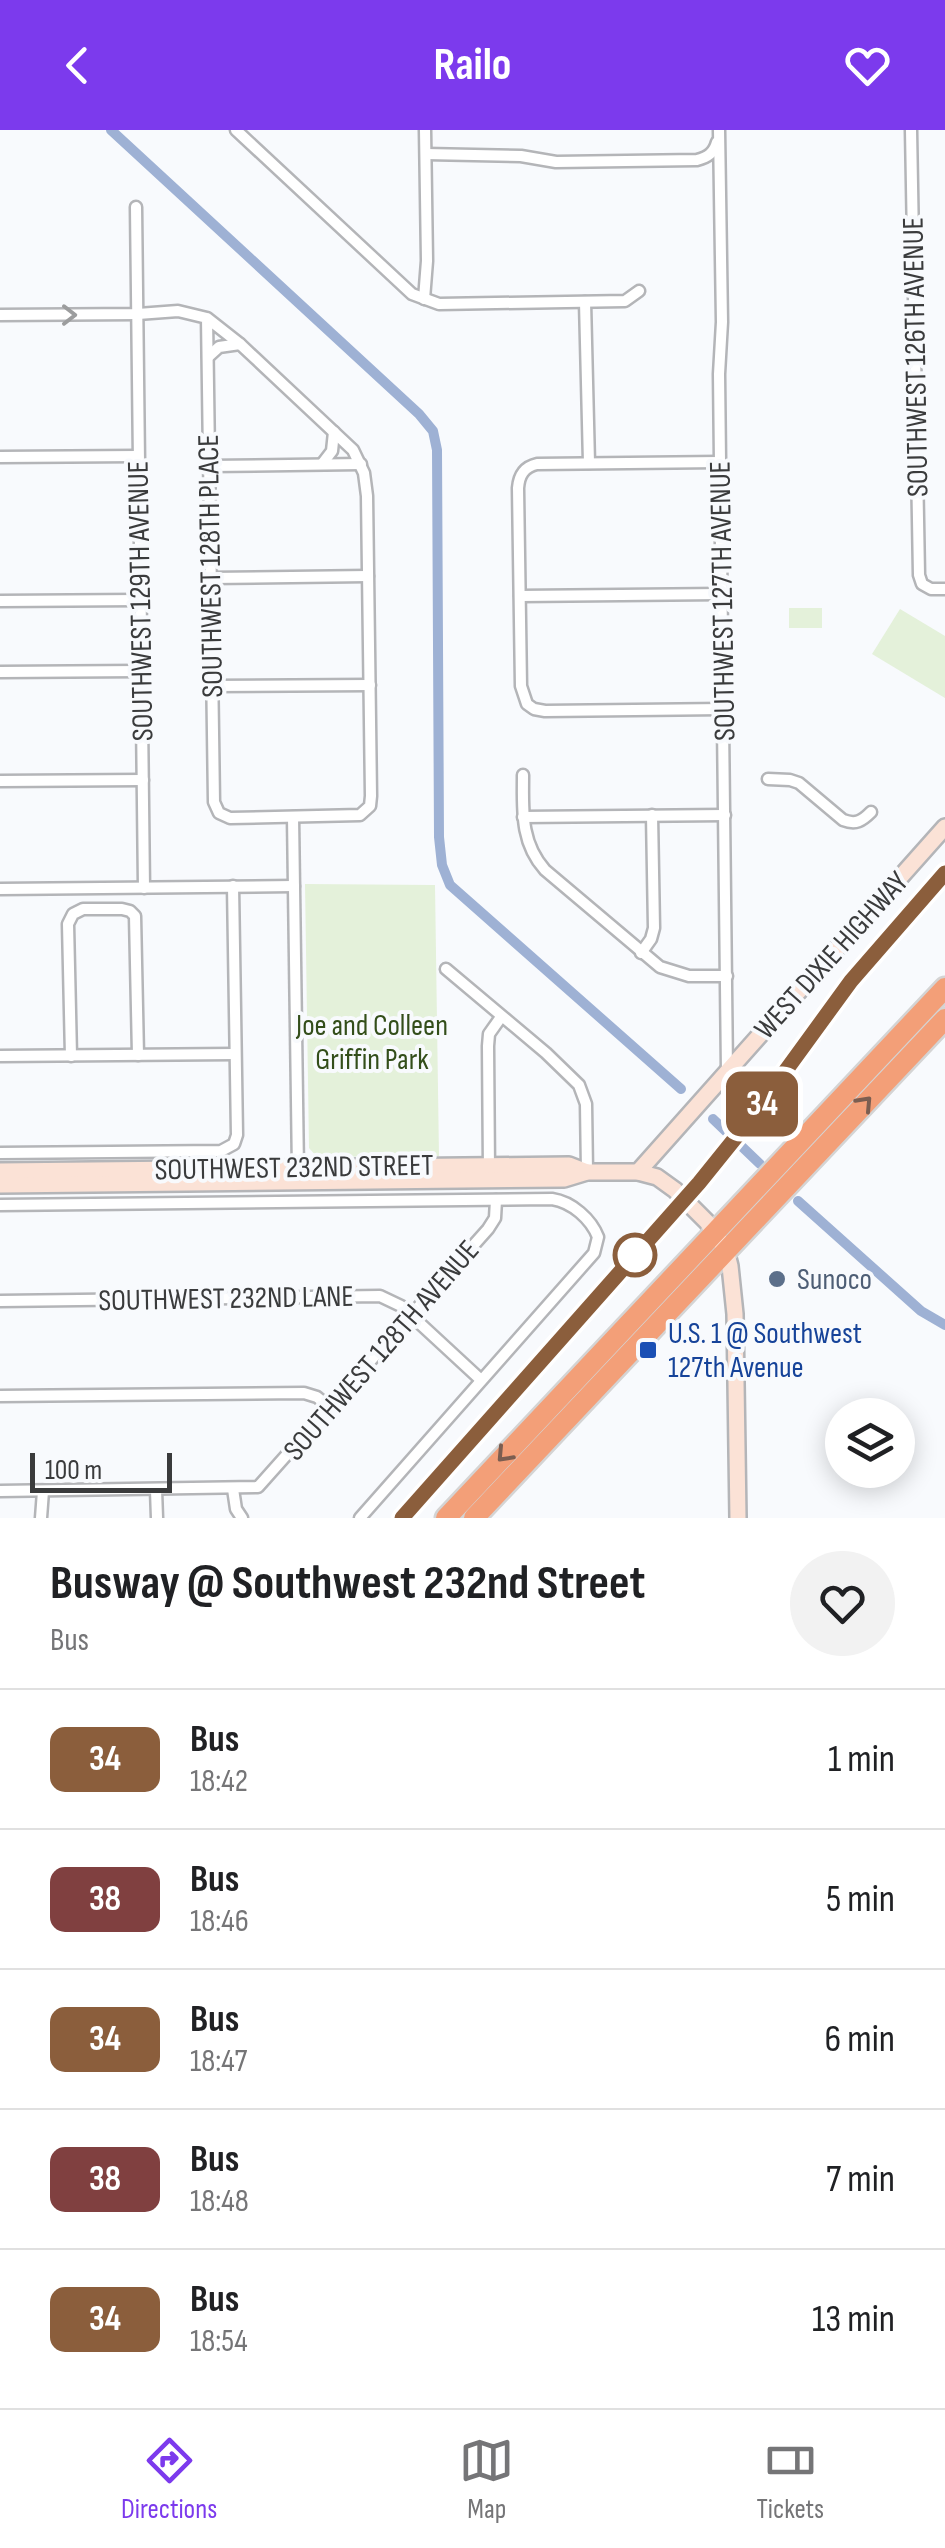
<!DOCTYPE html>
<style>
body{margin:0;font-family:"Sofia Sans Condensed",sans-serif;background:#f2f2f2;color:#202124;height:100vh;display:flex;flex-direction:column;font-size:38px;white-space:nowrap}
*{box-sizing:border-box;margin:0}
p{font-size:32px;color:#757577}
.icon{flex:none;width:55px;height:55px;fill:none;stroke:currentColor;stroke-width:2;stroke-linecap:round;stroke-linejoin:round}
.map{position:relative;height:1388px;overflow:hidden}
.drawer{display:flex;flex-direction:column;background:#fff;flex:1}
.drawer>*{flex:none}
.badge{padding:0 20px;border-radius:15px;font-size:35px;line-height:65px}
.tools{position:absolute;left:825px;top:1268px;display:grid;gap:20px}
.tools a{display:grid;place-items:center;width:90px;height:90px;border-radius:50%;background:#fff;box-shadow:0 5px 25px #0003;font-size:50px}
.scale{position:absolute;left:30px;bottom:25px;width:142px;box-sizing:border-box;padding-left:10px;border:5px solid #3a3b3c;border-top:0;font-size:28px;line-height:35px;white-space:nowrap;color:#3a3b3c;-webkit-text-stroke:8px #f8fafd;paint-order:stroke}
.map>.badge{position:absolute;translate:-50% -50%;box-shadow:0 0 0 5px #fff}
.round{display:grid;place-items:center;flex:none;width:105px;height:105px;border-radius:52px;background:#f2f2f2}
.overview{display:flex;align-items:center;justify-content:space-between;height:170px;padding:0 50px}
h1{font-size:48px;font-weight:700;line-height:75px}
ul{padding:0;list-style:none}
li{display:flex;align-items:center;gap:30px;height:140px;padding:0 50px;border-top:2px solid #e0e0e0}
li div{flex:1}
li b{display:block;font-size:38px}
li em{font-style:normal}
li .badge{min-width:110px;font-weight:700;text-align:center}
header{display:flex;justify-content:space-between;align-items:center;height:130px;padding:0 50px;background:#7c3aed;color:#fff;font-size:45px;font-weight:700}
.tab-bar{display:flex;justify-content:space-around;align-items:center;height:140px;border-top:2px solid #e0e0e0;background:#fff;font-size:28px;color:#757577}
.tab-bar a{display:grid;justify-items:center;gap:5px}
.tab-bar .on{color:#7c3aed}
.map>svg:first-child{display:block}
.park{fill:#e4f1da}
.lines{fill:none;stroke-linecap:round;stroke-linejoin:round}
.canal{stroke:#9eb1d4;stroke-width:10}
.street-casing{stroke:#b4b5b8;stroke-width:15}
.secondary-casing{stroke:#b4b5b8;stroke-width:20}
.highway-casing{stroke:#d4d4d4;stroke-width:25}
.street{stroke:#fff;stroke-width:10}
.secondary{stroke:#fbe2d6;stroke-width:15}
.highway{stroke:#f39f78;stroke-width:20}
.oneway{stroke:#9c9d9e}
.oneway2{stroke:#7b5e51}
.line-casing{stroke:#fff;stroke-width:22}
.line{stroke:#8b5e3c;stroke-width:15}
.stop-dot{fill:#fff;stroke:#8b5e3c;stroke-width:5}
.service-dot{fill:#5c6f8a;stroke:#f8fafd;stroke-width:4}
.transit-dot{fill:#1a4fb4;stroke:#f8fafd;stroke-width:4}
.labels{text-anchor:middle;stroke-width:8;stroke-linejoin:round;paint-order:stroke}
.street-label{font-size:30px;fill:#3a3b3c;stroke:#f8fafd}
.park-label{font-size:30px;fill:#334e1a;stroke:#f8fafd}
.service-label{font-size:30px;fill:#4e5e75;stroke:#f8fafd;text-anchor:start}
.transit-label{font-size:30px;fill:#164399;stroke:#f8fafd;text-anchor:start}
</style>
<header><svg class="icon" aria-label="back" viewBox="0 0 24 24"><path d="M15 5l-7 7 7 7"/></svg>Railo<svg class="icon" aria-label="heart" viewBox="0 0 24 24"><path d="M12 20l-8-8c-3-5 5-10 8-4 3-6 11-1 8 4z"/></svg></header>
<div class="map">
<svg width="945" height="1388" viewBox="0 0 945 1388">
<rect width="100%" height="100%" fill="#f8fafd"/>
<g class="park">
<rect x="789" y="478" width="33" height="20"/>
<polygon points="900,479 945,506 945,568 872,524"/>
<polygon points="305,754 435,755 439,1026 317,1027 309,1018"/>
</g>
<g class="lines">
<g class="canal">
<polyline points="111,0 419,284 433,301 437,320 439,707 442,735 450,755 681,959"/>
<polyline points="713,989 760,1034"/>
<polyline points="798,1071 921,1181 945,1195"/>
</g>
<g class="street-casing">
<g id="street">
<polyline points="236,0 412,164 439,174 625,171 639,161"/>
<polyline points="719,0 722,192 719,244 727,942"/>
<polyline points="911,0 919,445 922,454 931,459 945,459"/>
<path d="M426 24 521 26 556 32 697 30C708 27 714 23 717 12"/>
<polyline points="136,77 144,758"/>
<polyline points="424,169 427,131 425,0"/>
<polyline points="585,172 589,333"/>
<polyline points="0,185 138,184 178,181 207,188 240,214 353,320 364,343 367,366 371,666 370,676 360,685 230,688 219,683 214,672 207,188"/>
<polyline points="208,227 219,217 240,214"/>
<polyline points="0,327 138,326"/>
<path d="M720 332 537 334C524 337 519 345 518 358L521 556 527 574 534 579 545 581 724 579"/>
<polyline points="322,334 332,321 334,302"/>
<polyline points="209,336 361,334"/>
<polyline points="210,448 368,446"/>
<polyline points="520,466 722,464"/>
<polyline points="0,471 140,470"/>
<polyline points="0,542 141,541"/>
<polyline points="212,556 370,555"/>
<path d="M523 645C523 680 520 712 545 740L660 837 689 846H727"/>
<path d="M768 649 790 650 799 653 843 690C856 695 862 691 871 682"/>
<polyline points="0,651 143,650"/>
<polyline points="293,687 298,1041"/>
<polyline points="523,687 725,685"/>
<polyline points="0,759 294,756"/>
<polyline points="641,823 651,809 654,798 652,685"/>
<polyline points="446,839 546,923 579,955 586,974 587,1042"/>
<polyline points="0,926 235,924"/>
<polyline points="71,926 68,794 73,784 83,779 122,779 130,781 135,786 138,925"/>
<polyline points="0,1023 221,1021 234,1014 237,1005 233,756"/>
<polyline points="489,1041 488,916 489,904 501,887"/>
<path d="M0 1075 552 1069C572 1072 591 1089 598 1107L594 1123 360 1388"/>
<polyline points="0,1171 380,1166 401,1176 481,1250"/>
<polyline points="0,1266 304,1263 317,1267 329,1277"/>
<polyline points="233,1359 236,1379 242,1388"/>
<polyline points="156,1360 157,1388"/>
<polyline points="0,1361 258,1357 488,1099 495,1088 496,1070"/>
<polyline points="41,1388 43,1361"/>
</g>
</g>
<g class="secondary-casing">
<g id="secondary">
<polyline points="0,1041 569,1035 587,1042"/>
<polyline points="638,1042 945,697"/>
<polyline points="0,1055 564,1049 587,1042 638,1042 657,1047 675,1060 707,1092 726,1120 730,1136 735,1184 738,1388"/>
</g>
</g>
<g class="highway-casing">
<g id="highway">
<polyline points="446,1388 945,858"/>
<polyline points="474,1388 945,889"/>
</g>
</g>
<use href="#street" class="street"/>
<use href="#secondary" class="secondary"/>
<use href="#highway" class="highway"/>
</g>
<defs><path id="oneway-chevron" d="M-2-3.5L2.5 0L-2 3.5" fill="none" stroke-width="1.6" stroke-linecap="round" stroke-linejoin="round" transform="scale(2.5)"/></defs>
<use class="oneway" href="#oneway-chevron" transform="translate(69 185)"/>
<g class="oneway2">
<use href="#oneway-chevron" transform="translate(865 973) rotate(-47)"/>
<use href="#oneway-chevron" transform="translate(504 1325) rotate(133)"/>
</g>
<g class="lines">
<g class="line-casing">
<polyline id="line" points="402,1388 699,1053 749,991 851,851 945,743"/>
</g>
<use href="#line" class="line"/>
</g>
<circle class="stop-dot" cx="635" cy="1125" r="20"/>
<circle class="service-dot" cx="777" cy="1149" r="10"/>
<rect class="transit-dot" x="638" y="1210" width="20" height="20" rx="5"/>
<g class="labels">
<g class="street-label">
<text transform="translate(915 227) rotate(-91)" y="10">SOUTHWEST 126TH AVENUE</text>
<text transform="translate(210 436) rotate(-91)" y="10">SOUTHWEST 128TH PLACE</text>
<text transform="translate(140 471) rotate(-91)" y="10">SOUTHWEST 129TH AVENUE</text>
<text transform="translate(722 471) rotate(-91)" y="10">SOUTHWEST 127TH AVENUE</text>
<text transform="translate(831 825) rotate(-48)" y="10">WEST DIXIE HIGHWAY</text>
<text transform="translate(294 1037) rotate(-1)" y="10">SOUTHWEST 232ND STREET</text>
<text transform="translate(226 1168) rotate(-1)" y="10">SOUTHWEST 232ND LANE</text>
<text transform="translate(381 1220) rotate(-49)" y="10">SOUTHWEST 128TH AVENUE</text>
</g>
<g class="park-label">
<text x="372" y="905">Joe and Colleen<tspan x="372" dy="34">Griffin Park</tspan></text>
</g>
<g class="service-label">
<text x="797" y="1159">Sunoco</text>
</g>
<g class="transit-label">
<text x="668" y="1213">U.S. 1 @ Southwest<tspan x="668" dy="34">127th Avenue</tspan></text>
</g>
</g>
</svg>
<div class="tools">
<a><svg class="icon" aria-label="layers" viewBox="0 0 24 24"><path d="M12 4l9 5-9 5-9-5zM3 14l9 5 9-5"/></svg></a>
</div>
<div class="scale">100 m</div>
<b class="badge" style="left:762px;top:974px;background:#8b5e3c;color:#fff">34</b>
</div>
<section class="drawer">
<div class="overview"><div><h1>Busway @ Southwest 232nd Street</h1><p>Bus</p></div><a class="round"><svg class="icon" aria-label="heart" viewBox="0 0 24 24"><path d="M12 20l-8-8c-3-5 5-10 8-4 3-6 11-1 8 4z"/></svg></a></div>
<ul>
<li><span class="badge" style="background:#8b5e3c;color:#fff">34</span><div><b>Bus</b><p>18:42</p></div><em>1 min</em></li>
<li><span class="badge" style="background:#804040;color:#fff">38</span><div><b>Bus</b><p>18:46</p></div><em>5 min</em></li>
<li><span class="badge" style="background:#8b5e3c;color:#fff">34</span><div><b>Bus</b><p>18:47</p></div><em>6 min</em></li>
<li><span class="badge" style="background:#804040;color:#fff">38</span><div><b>Bus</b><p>18:48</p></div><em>7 min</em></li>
<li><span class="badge" style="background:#8b5e3c;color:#fff">34</span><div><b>Bus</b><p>18:54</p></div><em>13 min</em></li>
</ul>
</section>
<nav class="tab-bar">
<a class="on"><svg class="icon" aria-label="directions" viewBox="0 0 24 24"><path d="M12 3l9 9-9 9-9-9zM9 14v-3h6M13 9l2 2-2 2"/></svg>Directions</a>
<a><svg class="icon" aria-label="map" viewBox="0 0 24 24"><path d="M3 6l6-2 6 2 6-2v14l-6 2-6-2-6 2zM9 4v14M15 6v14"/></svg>Map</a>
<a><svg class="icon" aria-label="tickets" viewBox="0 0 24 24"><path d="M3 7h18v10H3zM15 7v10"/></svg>Tickets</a>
</nav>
